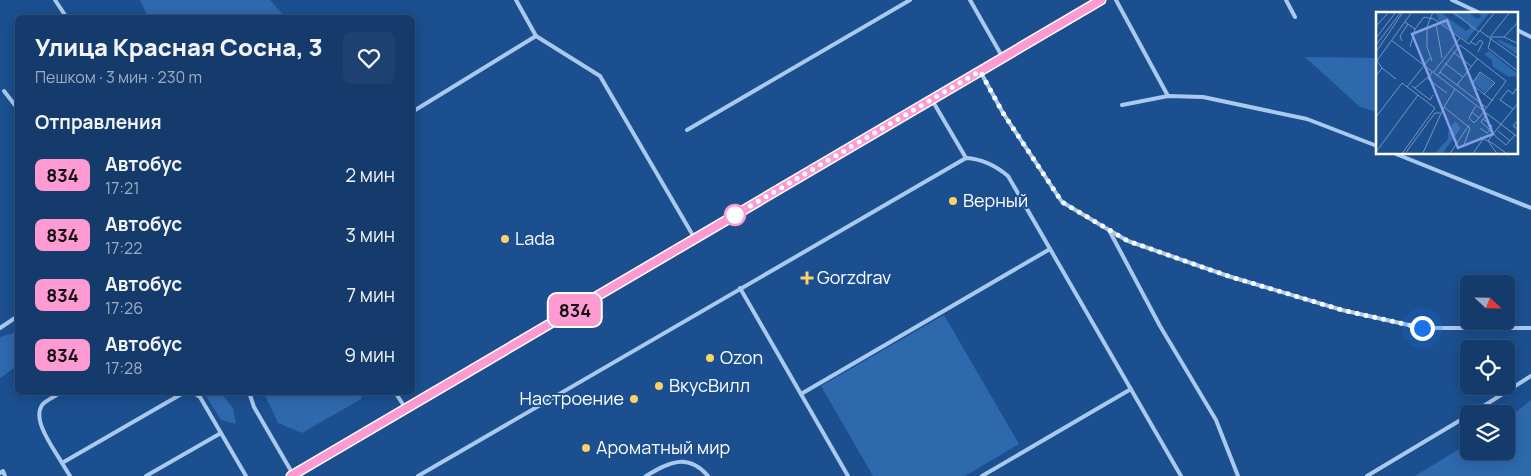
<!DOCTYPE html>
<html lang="ru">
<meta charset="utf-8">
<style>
body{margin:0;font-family:Manrope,sans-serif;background:#1d4271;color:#f1f3f6;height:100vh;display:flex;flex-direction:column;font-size:19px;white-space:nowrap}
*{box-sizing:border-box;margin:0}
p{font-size:16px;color:#9dadc1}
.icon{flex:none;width:28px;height:28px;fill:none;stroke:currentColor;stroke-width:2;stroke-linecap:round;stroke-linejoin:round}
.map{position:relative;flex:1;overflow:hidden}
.drawer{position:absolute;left:15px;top:15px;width:400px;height:380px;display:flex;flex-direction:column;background:#143b6b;border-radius:8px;box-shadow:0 2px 12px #0003,0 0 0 1px #33557e}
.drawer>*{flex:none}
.badge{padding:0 10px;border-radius:8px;font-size:18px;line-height:32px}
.needle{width:32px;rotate:112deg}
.controls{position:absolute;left:1460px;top:275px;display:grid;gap:10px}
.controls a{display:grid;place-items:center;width:55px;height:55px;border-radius:8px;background:#143b6b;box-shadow:0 2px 12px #0003,0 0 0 1px #33557e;font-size:25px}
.you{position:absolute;width:25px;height:25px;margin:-12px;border:4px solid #fff;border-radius:50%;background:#1a73e8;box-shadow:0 0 0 8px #1a73e833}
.map>.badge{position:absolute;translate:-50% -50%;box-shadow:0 0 0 2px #fff}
h2{padding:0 20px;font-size:19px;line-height:45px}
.round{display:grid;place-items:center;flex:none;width:52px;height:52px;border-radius:8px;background:#1d4271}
.head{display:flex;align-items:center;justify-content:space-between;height:85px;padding:0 20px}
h1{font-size:24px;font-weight:800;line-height:38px}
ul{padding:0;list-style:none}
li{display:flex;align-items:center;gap:15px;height:60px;padding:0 20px}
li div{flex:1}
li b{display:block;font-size:19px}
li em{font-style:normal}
li .badge{min-width:55px;font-weight:700;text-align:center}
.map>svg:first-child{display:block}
.green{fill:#2e69ad}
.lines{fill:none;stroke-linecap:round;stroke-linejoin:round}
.service{stroke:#a9c9ee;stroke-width:4}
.minor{stroke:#a9c9ee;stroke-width:5}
.line-casing{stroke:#fff;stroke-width:11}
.line{stroke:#ff9ad2;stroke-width:8}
.walk{stroke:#fff;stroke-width:5;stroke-dasharray:0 9}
.poi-dot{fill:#ffd166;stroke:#1b4f8f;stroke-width:2}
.stop-dot{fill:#fff;stroke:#ff9ad2;stroke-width:2.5}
.labels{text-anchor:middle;stroke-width:4;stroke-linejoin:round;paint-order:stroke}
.poi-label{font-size:18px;fill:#fff;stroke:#1b4f8f;text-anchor:start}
.inset-road{fill:none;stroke:#7695bc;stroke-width:1}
.view{fill:#839eea;fill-opacity:0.15;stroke:#839eea;stroke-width:2.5}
.inset-edge{fill:none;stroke:#fff;stroke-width:2.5}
</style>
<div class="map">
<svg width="1531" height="476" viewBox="0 0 1531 476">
<rect width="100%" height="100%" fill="#1b4f8f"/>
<g class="green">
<polygon points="140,0 270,0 285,17 148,17"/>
<polygon points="1305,57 1377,58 1377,112 1360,107"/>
<polygon points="944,315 1019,444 965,476 873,476 821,386"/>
<polygon points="17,332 17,366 0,378 0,337"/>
<polygon points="266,392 362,392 362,393 361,399 302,433 278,423 264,393"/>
<polygon points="204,393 221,393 233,408 236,424 221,420"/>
<polygon points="1531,400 1531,476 1415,476 1469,443 1469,451 1506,451 1506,420"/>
</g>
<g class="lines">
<g class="service">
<polyline points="55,0 67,18"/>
<polyline points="516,0 536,36"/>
<polyline points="970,0 1003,58"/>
<polyline points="1116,0 1168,96"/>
<polyline points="1286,0 1295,17"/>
<polyline points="1452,0 1482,14"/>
<polyline points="1517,30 1531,37"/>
<polyline points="980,71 1003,113 1062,202 1109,230 1160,326 1216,420 1238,476"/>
<polyline points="4,91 18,109"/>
<polyline points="932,100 966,158"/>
<polyline points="1122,105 1168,96 1203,97 1307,119 1377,146"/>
<polyline points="412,112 536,36 600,76 695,239"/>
<polyline points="687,130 910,0"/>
<polyline points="1396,154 1531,208"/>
<polyline points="1109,230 1128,241 1228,276 1342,310 1422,328 1531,328"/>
<polyline points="740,288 848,476"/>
<polyline points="0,328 18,316"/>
<path d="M61 392C56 396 49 399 44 403 29 417 54 449 62 463L185 392"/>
<polyline points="193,392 200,397 246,476"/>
<polyline points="249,392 254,407 294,476"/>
<polyline points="395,392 406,409"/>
<polyline points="801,394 1050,249"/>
<polyline points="1471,414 1531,376"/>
<polyline points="62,463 70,476"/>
<polyline points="0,473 3,471 5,476"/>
<polyline points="146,476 221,433"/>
<path d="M418 476 966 158C982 159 995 165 1008 176L1181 476"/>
<path d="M646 476C668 463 687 452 708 476"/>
<polyline points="982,476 1131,389"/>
<polyline points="1367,476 1469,415"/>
</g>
<polyline class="minor" points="291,476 1101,0"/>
</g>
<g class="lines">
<g class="line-casing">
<polyline id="line" points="291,476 1101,0"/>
</g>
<use href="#line" class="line"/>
<polyline class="walk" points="735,215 980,71 1003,113 1062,202 1128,241 1228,276 1342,310 1422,328"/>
</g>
<g class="poi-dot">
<circle cx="953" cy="201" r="5"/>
<circle cx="505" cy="239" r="5"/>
<path d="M804.5 270.5h5v5h5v5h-5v5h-5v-5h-5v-5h5z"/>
<circle cx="710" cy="358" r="5"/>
<circle cx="659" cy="386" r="5"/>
<circle cx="634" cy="399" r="5"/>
<circle cx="586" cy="448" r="5"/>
</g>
<circle class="stop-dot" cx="735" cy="215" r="10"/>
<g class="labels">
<g class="poi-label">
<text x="963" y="207">Верный</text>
<text x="515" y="245">Lada</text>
<text x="817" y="284">Gorzdrav</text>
<text x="720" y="364">Ozon</text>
<text x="669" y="392">ВкусВилл</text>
<text x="624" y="405" text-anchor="end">Настроение</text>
<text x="596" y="454">Ароматный мир</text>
</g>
</g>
<g transform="translate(1376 12)">
<rect width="142" height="142" fill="#1b4f8f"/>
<path d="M64 0 90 19 94 16 92 12 73 0H92L101 7 105 5 103 0H114L90 29 63 9 60 1ZM121 27 142 36V43L123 30ZM113 39 142 62V74L140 64 133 65 117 55 116 48 108 42ZM104 61 118 72 108 80 96 70ZM79 109 85 116 66 142H58L72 127V120Z" fill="#2e69ad"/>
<path class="inset-road" d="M77 0 103 20M29 10 39 17 48 5 58 7 93 32 119 0M60 12 66 46M0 14 13 0M104 19 143 47M114 25 134 0M115 25H128L143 32M128 25 143 9M0 26 20 0M115 26 112 36 143 60M15 28 143 126M26 29 24 24 32 12M95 30 100 33 104 28 107 30 102 40M0 33 25 0M34 35 39 17M0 40 27 0M77 40 95 54M56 49 51 35V15L57 0M0 50 36 0M69 51 87 65M6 56 20 67M56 60 52 67 71 81M64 60 111 96M57 61 84 26M0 64 6 56 1 49M61 64 84 33 130 69 103 106 96 100 100 94M81 73 102 46M36 74 54 88 57 83M31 75 54 46M39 76 52 65M79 77 68 95 94 116 88 133M108 82 119 71 104 60 96 72 97 73 108 82 117 89M137 97 124 88 132 78 137 82 140 77 143 79M96 100 93 106 98 111 103 106M0 105 26 71 59 96 25 143M107 107 116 114 114 118M143 107 137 114 143 118M104 116 111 121 114 118 105 110 111 102M122 119 134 129M139 123 130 133 117 122 143 90M104 125 112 129 117 122M112 129 122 143M113 129 133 143M0 140 42 83M28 143 59 101H64M46 143 68 95M73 143 93 113M96 143 107 127"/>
<path class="view" d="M71 8 117 122 82 136 36 22Z"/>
<rect width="142" height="142" class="inset-edge"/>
</g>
</svg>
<div class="controls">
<a><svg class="needle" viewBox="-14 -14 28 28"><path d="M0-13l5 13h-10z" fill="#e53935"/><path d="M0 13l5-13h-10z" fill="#9dadc1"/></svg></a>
<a><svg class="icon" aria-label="locate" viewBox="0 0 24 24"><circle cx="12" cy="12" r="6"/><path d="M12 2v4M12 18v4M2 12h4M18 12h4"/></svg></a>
<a><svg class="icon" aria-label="layers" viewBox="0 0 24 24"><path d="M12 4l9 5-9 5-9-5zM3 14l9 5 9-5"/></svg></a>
</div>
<div class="you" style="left:1422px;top:328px"></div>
<b class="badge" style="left:575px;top:310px;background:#ff9ad2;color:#111">834</b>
<section class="drawer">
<div class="head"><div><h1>Улица Красная Сосна, 3</h1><p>Пешком · 3 мин · 230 m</p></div><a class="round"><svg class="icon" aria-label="heart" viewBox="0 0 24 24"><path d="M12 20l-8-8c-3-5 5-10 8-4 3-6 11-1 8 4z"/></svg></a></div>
<h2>Отправления</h2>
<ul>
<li><span class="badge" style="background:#ff9ad2;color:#111">834</span><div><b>Автобус</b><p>17:21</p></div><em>2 мин</em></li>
<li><span class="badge" style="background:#ff9ad2;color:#111">834</span><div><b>Автобус</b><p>17:22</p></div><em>3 мин</em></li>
<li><span class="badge" style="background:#ff9ad2;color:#111">834</span><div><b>Автобус</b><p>17:26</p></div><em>7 мин</em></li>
<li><span class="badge" style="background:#ff9ad2;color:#111">834</span><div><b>Автобус</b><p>17:28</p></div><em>9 мин</em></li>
</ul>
</section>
</div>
